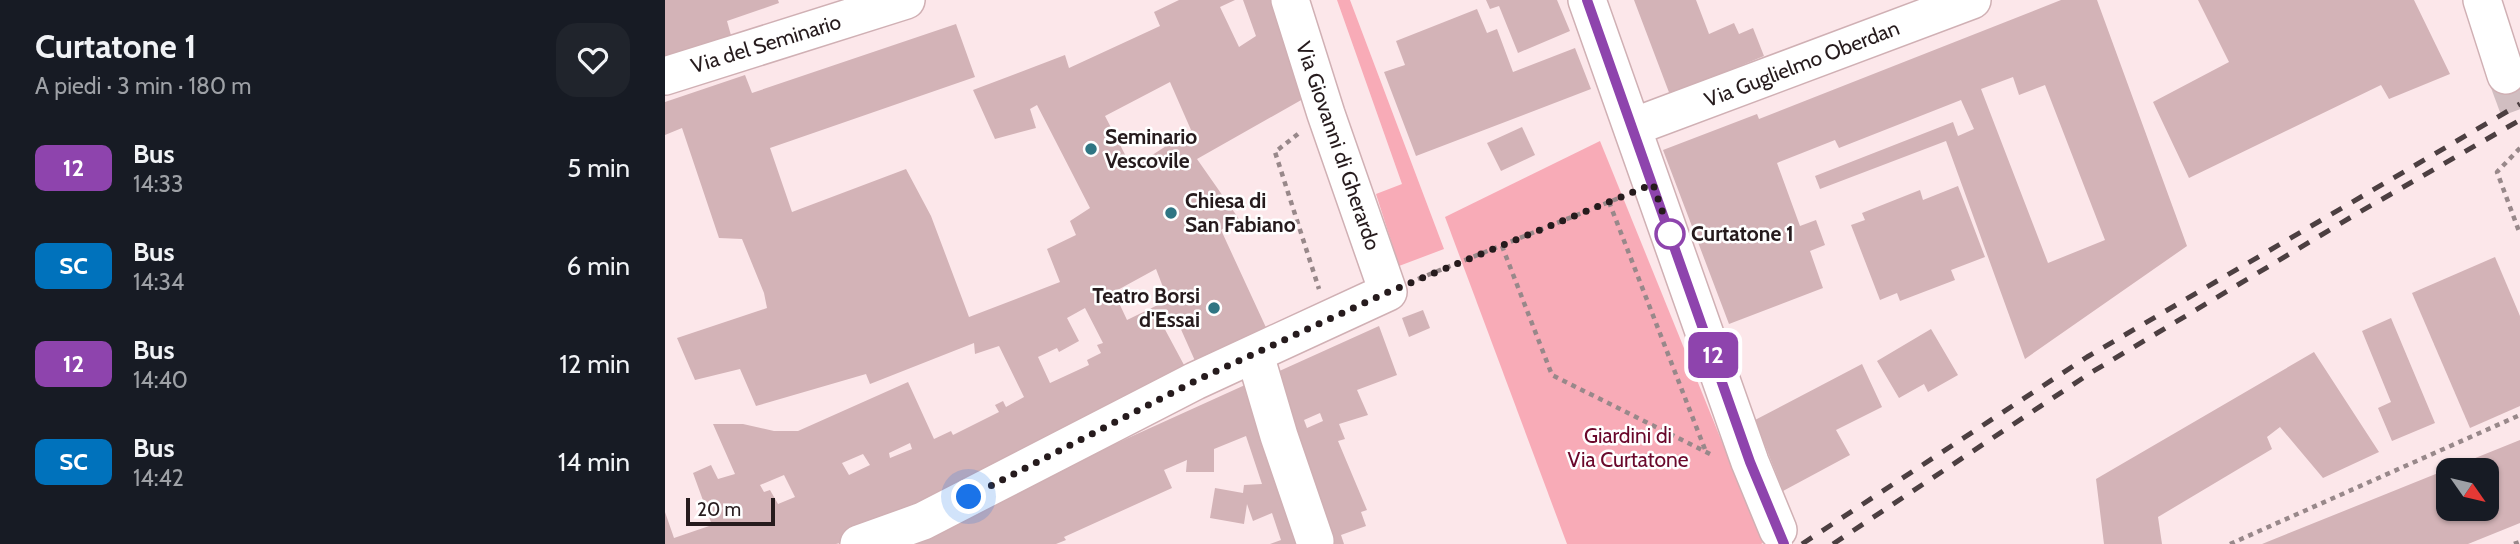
<!DOCTYPE html>
<html lang="it">
<meta charset="utf-8">
<style>
body{margin:0;font-family:Cabin,sans-serif;background:#20242c;color:#f1f3f6;height:100vh;display:flex;flex-direction:column;font-size:26px;white-space:nowrap}
*{box-sizing:border-box;margin:0}
p{font-size:23px;color:#9ea1a6}
.icon{flex:none;width:38px;height:38px;fill:none;stroke:currentColor;stroke-width:2;stroke-linecap:round;stroke-linejoin:round}
.map{position:relative;flex:1;overflow:hidden}
.drawer{display:flex;flex-direction:column;background:#171b24;width:665px}
.drawer>*{flex:none}
.badge{padding:0 14px;border-radius:10px;font-size:24px;line-height:46px}
.needle{width:46px;rotate:124deg}
.fabs{position:absolute;left:1771px;top:458px;display:grid;gap:14px}
.fabs a{display:grid;place-items:center;width:63px;height:63px;border-radius:14px;background:#171b24;box-shadow:0 2px 5px #0004;font-size:35px}
.scale{position:absolute;left:21px;bottom:18px;width:89px;box-sizing:border-box;padding-left:7px;border:4px solid #261b1d;border-top:0;font-size:19px;line-height:24px;white-space:nowrap;color:#261b1d;-webkit-text-stroke:5px #fff;paint-order:stroke}
.you{position:absolute;width:35px;height:35px;margin:-18px;border:5px solid #fff;border-radius:50%;background:#1a73e8;box-shadow:0 0 0 10px #1a73e833}
.map>.badge{position:absolute;translate:-50% -50%;box-shadow:0 0 0 4px #fff}
.round{display:grid;place-items:center;flex:none;width:74px;height:74px;border-radius:21px;background:#20242c}
.summary{display:flex;align-items:center;justify-content:space-between;height:119px;padding:0 35px}
h1{font-size:33px;font-weight:700;line-height:52px}
ul{padding:0;list-style:none}
li{display:flex;align-items:center;gap:21px;height:98px;padding:0 35px}
li div{flex:1}
li b{display:block;font-size:26px}
li em{font-style:normal}
li .badge{min-width:77px;font-weight:700;text-align:center}
main{display:flex;flex:1;min-height:0}
.map>svg:first-child{display:block}
.green{fill:#f8abb7}
.building{fill:#d3b3b7;fill-rule:evenodd}
.lines{fill:none;stroke-linecap:round;stroke-linejoin:round}
.minor-tunnel{stroke:#d1bec1;stroke-width:37;stroke-dasharray:37 18;stroke-linecap:butt}
.minor-casing{stroke:#d0b0b4;stroke-width:40}
.path{stroke:#98888a;stroke-width:4.5;stroke-dasharray:5 5;stroke-linecap:butt}
.minor{stroke:#fff;stroke-width:37}
.rail{stroke:#4c3f41;stroke-width:5;stroke-dasharray:12 12;stroke-linecap:butt}
.line-casing{stroke:#fff;stroke-width:16}
.line{stroke:#8e44ad;stroke-width:10}
.walk{stroke:#261b1d;stroke-width:7;stroke-dasharray:0 12.6}
.poi-dot{fill:#2f7583;stroke:#fff;stroke-width:2.5}
.stop-dot{fill:#fff;stroke:#8e44ad;stroke-width:3.5}
.labels{text-anchor:middle;stroke-width:5;stroke-linejoin:round;paint-order:stroke}
.street-label{font-size:21px;fill:#261b1d;stroke:#fff}
.poi-label{font-size:21px;font-weight:bold;fill:#261b1d;stroke:#fff;text-anchor:start}
.stop-label{font-size:21px;font-weight:bold;fill:#261b1d;stroke:#fff;text-anchor:start}
.park-label{font-size:21px;fill:#6a082b;stroke:#fff}
</style>
<main>
<section class="drawer">
<div class="summary"><div><h1>Curtatone 1</h1><p>A piedi · 3 min · 180 m</p></div><a class="round"><svg class="icon" aria-label="heart" viewBox="0 0 24 24"><path d="M12 20l-8-8c-3-5 5-10 8-4 3-6 11-1 8 4z"/></svg></a></div>
<ul>
<li><span class="badge" style="background:#8e44ad;color:#fff">12</span><div><b>Bus</b><p>14:33</p></div><em>5 min</em></li>
<li><span class="badge" style="background:#0072bc;color:#fff">SC</span><div><b>Bus</b><p>14:34</p></div><em>6 min</em></li>
<li><span class="badge" style="background:#8e44ad;color:#fff">12</span><div><b>Bus</b><p>14:40</p></div><em>12 min</em></li>
<li><span class="badge" style="background:#0072bc;color:#fff">SC</span><div><b>Bus</b><p>14:42</p></div><em>14 min</em></li>
</ul>
</section>
<div class="map">
<svg width="1855" height="544" viewBox="0 0 1855 544">
<rect width="100%" height="100%" fill="#fce7ea"/>
<g class="green">
<polygon points="672,0 685,0 779,249 734,266 711,194 737,184"/>
<polygon points="935,141 1098,543 1096,544 902,544 780,217"/>
</g>
<g class="building">
<polygon points="0,0 113,0 114,3 62,21 67,39 0,61"/>
<path d="M514 0H570L555 7 574 47 591 36 578 0H607L638 99 532 159 574 219 556 230 604 334 535 372 510 316 502 319 496 322 526 378 186 540 171 544H0V512L9 538 47 525 28 473 46 465 53 479 70 474 48 424H78L109 431H133L243 382 269 439 286 431 288 435 334 412 330 405 338 401 341 407 359 397 334 346 310 354 309 343 205 384 201 374 91 406 75 369 30 380 12 338 102 308 99 293 77 239 54 238 17 128 0 135V102L80 75 87 93 291 24 310 77 105 148 127 212 241 169 266 216 304 317 395 282 382 249 411 235 405 221 425 208 372 105 365 109 371 128 330 139 308 90 400 55 404 68 495 26 489 12ZM505 82 526 130 467 168 440 116ZM491 269 503 300 462 320 449 292ZM420 308 438 343 432 345 436 353 422 360 424 365 385 383 373 357 392 348 394 352 414 341 402 318ZM245 443 247 449 225 458 224 453ZM198 454 205 465 184 475 177 463ZM119 475 130 497 113 504 105 490 99 492 95 485Z"/>
<polygon points="821,0 892,0 905,31 853,53 834,6 825,9"/>
<polygon points="969,0 1031,0 1044,34 1069,23 1074,34 1088,28 1099,56 1005,95"/>
<path d="M1396 0H1432L1522 246 1360 359 1281 141 1155 189 1150 176 1288 122 1293 136 1309 129 1296 100 1174 148 1170 140 1112 163 1135 226 1151 220 1160 245 1145 251 1158 288 1064 324 998 150 1092 114 1094 119ZM1348 77 1354 95 1380 85 1440 240 1383 263 1316 89Z"/>
<polygon points="1533,0 1749,0 1785,74 1724,99 1716,85 1524,178 1488,102 1564,62"/>
<polygon points="812,9 822,33 832,29 848,72 910,48 926,89 751,156 719,72 740,65 731,41"/>
<polygon points="857,127 870,155 836,171 822,143"/>
<polygon points="1293,186 1320,257 1286,270 1290,280 1235,301 1232,293 1215,300 1186,225 1200,220 1197,213 1255,190 1258,200"/>
<polygon points="1830,257 1855,316 1855,406 1805,428 1747,293"/>
<polygon points="758,310 765,328 744,337 737,318"/>
<polygon points="1726,318 1770,423 1727,441 1713,408 1726,402 1697,331"/>
<path d="M714 326 732 375 692 390 703 415 674 424 680 439 673 441 702 510 696 512 701 526 676 535 679 544H658L601 377ZM655 413 658 421 642 428 639 420Z"/>
<polygon points="1266,329 1293,375 1263,392 1259,384 1234,398 1212,361"/>
<polygon points="1649,352 1714,452 1658,478 1615,427 1602,437 1607,449 1493,517 1497,544 1439,544 1431,479"/>
<polygon points="1197,364 1217,407 1171,430 1185,455 1118,491 1090,420"/>
<polygon points="591,380 646,544 605,544 616,540 607,513 588,521 582,504 579,524 545,518 550,488 578,493 579,485 597,484 581,436 549,449 549,472 521,472 522,460 499,470 507,488 399,537 401,540 391,544 248,544 356,492 419,458"/>
<path d="M1855 440V523L1803 544H1597ZM1783 471H1822V509H1783Z"/>
</g>
<g class="lines">
<polyline class="minor-tunnel" points="1841,75 1855,113"/>
<g class="minor-casing">
<g id="minor">
<polyline points="922,0 1085,462 1113,530"/>
<polyline points="1817,0 1841,75"/>
<polyline points="0,76 241,0"/>
<polyline points="968,127 1307,0"/>
<polyline points="590,355 614,436 650,541"/>
<polyline points="194,544 258,521 530,381 723,292 661,114 625,0"/>
</g>
</g>
<g class="path">
<polyline points="633,134 610,152 654,289"/>
<polyline points="1855,148 1832,172 1855,234"/>
<polyline points="944,202 1041,452"/>
<polyline points="837,246 887,375 1047,455"/>
<polyline points="753,279 959,196"/>
<polyline points="1565,544 1855,415"/>
<polyline points="1849,544 1855,542"/>
</g>
<use href="#minor" class="minor"/>
<g class="rail">
<polyline points="1137,544 1422,357 1855,104"/>
<polyline points="1168,544 1427,372 1693,213 1855,120"/>
</g>
</g>
<g class="lines">
<g class="line-casing">
<polyline id="line" points="922,0 1085,462 1119,544"/>
</g>
<use href="#line" class="line"/>
<polyline class="walk" points="304,497 530,381 723,292 988,184 1005,234"/>
</g>
<g class="poi-dot">
<circle cx="426" cy="149" r="7"/>
<circle cx="506" cy="213" r="7"/>
<circle cx="549" cy="308" r="7"/>
</g>
<circle class="stop-dot" cx="1005" cy="234" r="14"/>
<g class="labels">
<g class="street-label">
<text transform="translate(101 44) rotate(-17)" y="7">Via del Seminario</text>
<text transform="translate(1137 64) rotate(-21)" y="7">Via Guglielmo Oberdan</text>
<text transform="translate(673 146) rotate(71)" y="7">Via Giovanni di Gherardo</text>
</g>
<g class="poi-label">
<text x="440" y="144">Seminario<tspan x="440" dy="24">Vescovile</tspan></text>
<text x="520" y="208">Chiesa di<tspan x="520" dy="24">San Fabiano</tspan></text>
<text x="535" y="303" text-anchor="end">Teatro Borsi<tspan x="535" dy="24">d'Essai</tspan></text>
</g>
<g class="stop-label">
<text x="1026" y="241">Curtatone 1</text>
</g>
<g class="park-label">
<text x="963" y="443">Giardini di<tspan x="963" dy="24">Via Curtatone</tspan></text>
</g>
</g>
</svg>
<div class="fabs">
<a><svg class="needle" viewBox="-14 -14 28 28"><path d="M0-13l5 13h-10z" fill="#e53935"/><path d="M0 13l5-13h-10z" fill="#9ea1a6"/></svg></a>
</div>
<div class="scale">20 m</div>
<div class="you" style="left:304px;top:497px"></div>
<b class="badge" style="left:1048px;top:355px;background:#8e44ad;color:#fff">12</b>
</div>
</main>
